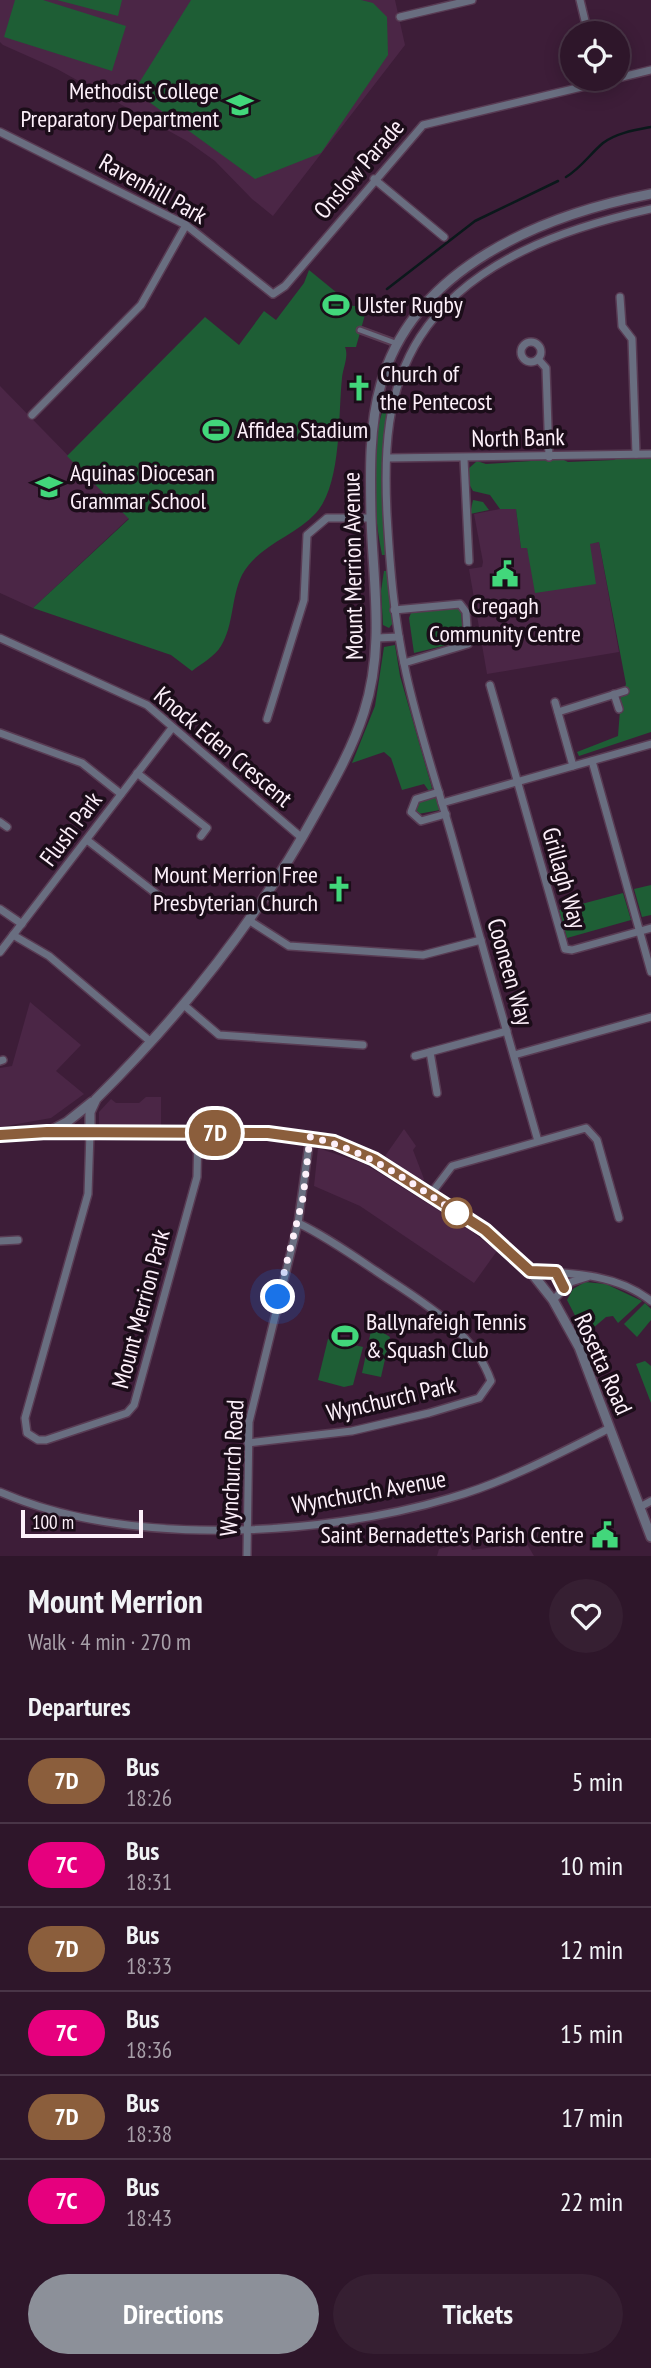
<!DOCTYPE html>
<meta charset="utf-8">
<style>
body{margin:0;font-family:"PT Sans Narrow",sans-serif;background:#361f32;color:#f1f3f6;height:100vh;display:flex;flex-direction:column;font-size:26px;white-space:nowrap}
*{box-sizing:border-box;margin:0}
p{font-size:23px;color:#a79fa8}
.icon{flex:none;width:38px;height:38px;fill:none;stroke:currentColor;stroke-width:2;stroke-linecap:round;stroke-linejoin:round}
.map{position:relative;height:1556px;overflow:hidden}
.details{display:flex;flex-direction:column;background:#2e162a;flex:1}
.details>*{flex:none}
.badge{padding:0 14px;border-radius:23px;font-size:24px;line-height:46px}
.controls{position:absolute;left:560px;top:21px;display:grid;gap:14px}
.controls a{display:grid;place-items:center;width:70px;height:70px;border-radius:50%;background:#2e162a;box-shadow:0 4px 18px #0003,0 0 0 2px #493547;font-size:35px}
.scale{position:absolute;left:21px;bottom:18px;width:122px;box-sizing:border-box;padding-left:7px;border:4px solid #fdf0fa;border-top:0;font-size:19px;line-height:24px;white-space:nowrap;color:#fdf0fa;-webkit-text-stroke:5px #1b0d19;paint-order:stroke}
.you{position:absolute;width:35px;height:35px;margin:-18px;border:5px solid #fff;border-radius:50%;background:#1a73e8;box-shadow:0 0 0 10px #1a73e833}
.map>.badge{position:absolute;translate:-50% -50%;box-shadow:0 0 0 4px #fff}
h2{padding:0 28px;font-size:26px;line-height:63px}
.round{display:grid;place-items:center;flex:none;width:74px;height:74px;border-radius:37px;background:#361f32}
.head{display:flex;align-items:center;justify-content:space-between;height:119px;padding:0 28px}
h1{font-size:33px;font-weight:800;line-height:52px}
.button{display:flex;gap:14px;margin-top:auto;padding:14px 28px}
.button a{flex:1;height:80px;border-radius:42px;background:#8c9099;color:#fff;font-size:28px;font-weight:800;line-height:80px;text-align:center}
.button a+a{background:#361f32;color:#f1f3f6}
ul{padding:0;list-style:none}
li{display:flex;align-items:center;gap:21px;height:84px;padding:0 28px;border-top:2px solid #493547}
li div{flex:1}
li b{display:block;font-size:26px}
li em{font-style:normal}
li .badge{min-width:77px;font-weight:700;text-align:center}
.map>svg:first-child{display:block}
.built{fill:#4b2646}
.green{fill:#1e5e35}
.lines{fill:none;stroke-linecap:round;stroke-linejoin:round}
.stream{stroke:#0b181b;stroke-width:2.5}
.pedestrian-casing{stroke:#583b53;stroke-width:9}
.minor-casing{stroke:#583b53;stroke-width:10}
.tertiary-casing{stroke:#583b53;stroke-width:12}
.pedestrian{stroke:#696e80;stroke-width:5}
.minor{stroke:#696e80;stroke-width:7}
.tertiary{stroke:#696e80;stroke-width:9}
.line-casing{stroke:#fff;stroke-width:16}
.line{stroke:#8b5e3c;stroke-width:10}
.walk{stroke:#fdf0fa;stroke-width:7;stroke-dasharray:0 12.6}
.stop-dot{fill:#fff;stroke:#8b5e3c;stroke-width:3.5}
.labels{text-anchor:middle;stroke-width:7;stroke-linejoin:round;paint-order:stroke}
.poi-label{font-size:24px;fill:#fdf0fa;stroke:#1b0d19;text-anchor:start}
.street-label{font-size:24px;fill:#fdf0fa;stroke:#1b0d19}
</style>
<div class="map">
<svg width="651" height="1556" viewBox="0 0 651 1556">
<rect width="100%" height="100%" fill="#3d1d38"/>
<g class="built">
<polygon points="0,0 395,0 405,45 273,216 252,199 215,161 187,141 57,69 3,45 0,42"/>
<polygon points="0,386 129,518 33,608 0,593"/>
<polygon points="500,509 516,509 521,548 527,548 528,552 599,542 619,652 487,674 469,569 482,567 483,562 474,514"/>
<polygon points="30,1002 81,1045 56,1071 84,1094 51,1118 0,1127 0,1068 12,1066"/>
<polygon points="146,1097 161,1097 161,1125 99,1125 99,1112 111,1099 116,1103 139,1103"/>
<polygon points="404,1129 416,1146 413,1150 424,1179 422,1183 385,1156"/>
<polygon points="318,1148 365,1164 470,1230 497,1251 474,1283 360,1206 314,1186"/>
<polygon points="521,1534 534,1556 437,1556 439,1549 469,1542 472,1550 494,1547"/>
</g>
<g class="green">
<polygon points="15,0 43,0 126,26 112,71 4,37"/>
<polygon points="57,0 122,0 118,16"/>
<polygon points="191,0 361,0 373,3 387,17 388,55 321,153 255,179 134,91"/>
<path d="M309 270 353 306H360L366 311 356 347H345C349 356 343 368 342 378 338 415 342 484 316 513 294 537 258 545 242 575 231 597 234 625 221 646 215 656 201 664 192 671L171 655 33 608 129 519 67 456 205 317 239 345 264 311 276 320 304 283Z"/>
<path d="M386 401H389L383 477 386 555H382C373 508 368 446 386 401Z"/>
<polygon points="621,456 651,458 651,732 579,756 577,752 618,736 621,697 626,684 599,542 590,544 596,584 535,593 527,548 521,548 516,509 500,509 490,495 473,491 468,482 468,469 477,461 486,464 562,459 568,462 614,460"/>
<polygon points="473,500 483,502 489,510 470,514"/>
<polygon points="384,571 387,571 393,623 389,628 383,625 381,591"/>
<polygon points="458,608 461,613 464,641 414,653 409,618 411,613"/>
<polygon points="395,645 400,676 432,788 429,791 424,784 402,790 391,758 384,752 352,763 375,706 384,647"/>
<polygon points="434,797 438,798 440,810 418,814 415,807 418,801"/>
<polygon points="651,885 651,915 642,917 634,889"/>
<polygon points="623,893 631,920 567,938 559,910"/>
<polygon points="585,1282 606,1284 642,1301 618,1323 613,1316 606,1317 585,1335 567,1300 573,1289"/>
<polygon points="645,1303 651,1309 651,1320 637,1337 624,1324"/>
<polygon points="372,1326 390,1337 381,1377 362,1373"/>
<polygon points="328,1339 363,1347 353,1385 344,1387 318,1380"/>
<polygon points="645,1361 651,1366 651,1403 636,1364"/>
</g>
<g class="lines">
<g class="stream">
<path d="M566 177C581 168 590 154 603 143 616 133 635 130 651 127"/>
<polyline points="387,289 475,221 558,181"/>
</g>
<g class="pedestrian-casing">
<polyline id="pedestrian" points="360,330 398,344"/>
</g>
<g class="minor-casing">
<g id="minor">
<polyline points="580,0 588,33"/>
<polyline points="400,17 472,0"/>
<polyline points="618,78 651,70"/>
<polyline points="0,132 186,225 273,294 285,286 423,125 615,79"/>
<polyline points="374,179 444,237"/>
<polyline points="620,297 622,326 632,339 636,454"/>
<circle cx="531" cy="352" r="10"/>
<polyline points="538,359 546,368 549,457"/>
<polyline points="32,415 141,305 186,225"/>
<polyline points="387,458 651,454"/>
<polyline points="464,459 469,561"/>
<polyline points="394,610 460,604 466,612 468,644 404,663"/>
<polyline points="0,638 147,705 302,838"/>
<polyline points="377,638 399,637"/>
<polyline points="490,685 565,949 572,950 651,928"/>
<polyline points="614,694 619,709"/>
<polyline points="555,702 573,766"/>
<polyline points="558,712 625,691"/>
<polyline points="267,719 304,600 307,535 327,518 371,518"/>
<polyline points="0,733 82,763 121,794"/>
<polyline points="592,761 651,972"/>
<polyline points="137,773 207,828 201,836"/>
<polyline points="439,792 416,799 411,812 421,821 446,814"/>
<polyline points="442,803 651,744"/>
<polyline points="0,822 7,827"/>
<polyline points="87,840 163,899"/>
<polyline points="0,909 22,924"/>
<polyline points="250,921 289,946 423,955 481,940"/>
<polyline points="13,935 49,956 151,1042"/>
<polyline points="0,952 172,728"/>
<polyline points="185,1006 219,1035 363,1045"/>
<polyline points="430,1052 437,1093"/>
<polyline points="514,1055 651,1017"/>
<polyline points="415,1056 507,1031"/>
<polyline points="0,1061 3,1060"/>
<polyline points="90,1132 88,1194 25,1418 27,1433 38,1440 46,1440 127,1413 134,1405 197,1177 198,1133"/>
<path d="M538 1141C510 1043 482 946 455 848 439 790 419 732 406 673 394 620 390 567 387 514 384 453 386 390 420 337 470 260 566 228 651 209"/>
<polyline points="430,1195 452,1166 586,1128 597,1140 619,1218"/>
<polyline points="0,1241 18,1240"/>
<path d="M530 1271C572 1273 617 1274 651 1301"/>
<polyline points="553,1300 571,1282 587,1277"/>
<path d="M248 1443 352 1431 429 1413 479 1398 491 1381C473 1329 420 1301 376 1271 351 1254 325 1236 298 1223"/>
<path d="M0 1492C126 1547 320 1537 450 1498 506 1482 558 1454 610 1428"/>
<polyline points="640,1507 651,1501"/>
<polyline points="247,1556 249,1422 298,1223 310,1137"/>
</g>
</g>
<g class="tertiary-casing">
<g id="tertiary">
<polyline points="52,1130 67,1122 92,1102"/>
<path d="M90 1132V1112L96 1099C183 1013 258 919 317 811 335 779 353 747 364 712 385 647 373 583 371 517 370 473 369 426 381 384 414 267 543 215 651 194"/>
<polyline points="0,1135 47,1132 268,1133 334,1142 374,1159 500,1242 530,1271 553,1300 579,1347 651,1537"/>
</g>
</g>
<use href="#pedestrian" class="pedestrian"/>
<use href="#minor" class="minor"/>
<use href="#tertiary" class="tertiary"/>
</g>
<g class="lines">
<g class="line-casing">
<polyline id="line" points="0,1135 47,1132 268,1133 334,1142 374,1159 485,1230 530,1271 556,1272 564,1288"/>
</g>
<use href="#line" class="line"/>
<path class="walk" d="M278 1297 303 1198 310 1137C365 1149 410 1182 457 1213"/>
</g>
<defs>
<g id="school-bare" transform="scale(2.1)"><path d="M0-5L7-2L0 1L-7-2ZM-4 1L0 2.5L4 1V4Q0 6-4 4Z" fill="#42d77b" stroke="#1b0d19" stroke-width="2.5" paint-order="stroke"/></g>
<g id="stadium-bare" transform="scale(2.1)"><path d="M0-5a6.5 5 0 1 0 0 10a6.5 5 0 1 0 0-10ZM-3.5-1.8h7v3.6h-7Z" fill="#42d77b" stroke="#1b0d19" stroke-width="2.5" paint-order="stroke"/></g>
<g id="church-bare" transform="scale(2.1)"><path d="M-1.2-6h2.4v3.5h3.3v2.4h-3.3V6h-2.4V-.1h-3.3v-2.4h3.3Z" fill="#42d77b" stroke="#1b0d19" stroke-width="2.5" paint-order="stroke"/></g>
<g id="civic-bare" transform="scale(2.1)"><path d="M-.6-6.5H3V-4.5H.6V-3L4-1V1h2V6H-6V1h2V-1L-.6-3ZM-1.2 2.5V6h2.4V2.5Z" fill="#42d77b" stroke="#1b0d19" stroke-width="2.5" paint-order="stroke"/></g>
</defs>
<g fill-rule="evenodd">
<use href="#school-bare" x="240" y="105"/>
<use href="#stadium-bare" x="336" y="305"/>
<use href="#church-bare" x="359" y="388"/>
<use href="#stadium-bare" x="216" y="430"/>
<use href="#school-bare" x="49" y="487"/>
<use href="#civic-bare" x="505" y="574"/>
<use href="#church-bare" x="339" y="889"/>
<use href="#stadium-bare" x="345" y="1336"/>
<use href="#civic-bare" x="605" y="1535"/>
</g>
<circle class="stop-dot" cx="457" cy="1213" r="14"/>
<g class="labels">
<g class="poi-label">
<text x="219" y="99" text-anchor="end">Methodist College<tspan x="219" dy="28">Preparatory Department</tspan></text>
<text x="357" y="313">Ulster Rugby</text>
<text x="380" y="382">Church of<tspan x="380" dy="28">the Pentecost</tspan></text>
<text x="237" y="438">Affidea Stadium</text>
<text x="70" y="481">Aquinas Diocesan<tspan x="70" dy="28">Grammar School</tspan></text>
<text x="505" y="614" text-anchor="middle">Cregagh<tspan x="505" dy="28">Community Centre</tspan></text>
<text x="318" y="883" text-anchor="end">Mount Merrion Free<tspan x="318" dy="28">Presbyterian Church</tspan></text>
<text x="366" y="1330">Ballynafeigh Tennis<tspan x="366" dy="28">&amp; Squash Club</tspan></text>
<text x="584" y="1543" text-anchor="end">Saint Bernadette's Parish Centre</text>
</g>
<g class="street-label">
<text transform="translate(359 169) rotate(-49)" y="8">Onslow Parade</text>
<text transform="translate(153 189) rotate(29)" y="8">Ravenhill Park</text>
<text transform="translate(518 438) rotate(-1)" y="8">North Bank</text>
<text transform="translate(353 566) rotate(-91)" y="8">Mount Merrion Avenue</text>
<text transform="translate(223 747) rotate(40)" y="8">Knock Eden Crescent</text>
<text transform="translate(71 829) rotate(-53)" y="8">Flush Park</text>
<text transform="translate(564 878) rotate(74)" y="8">Grillagh Way</text>
<text transform="translate(510 972) rotate(74)" y="8">Cooneen Way</text>
<text transform="translate(141 1309) rotate(-75)" y="8">Mount Merrion Park</text>
<text transform="translate(603 1364) rotate(66)" y="8">Rosetta Road</text>
<text transform="translate(391 1399) rotate(-13)" y="8">Wynchurch Park</text>
<text transform="translate(232 1468) rotate(-87)" y="8">Wynchurch Road</text>
<text transform="translate(369 1492) rotate(-10)" y="8">Wynchurch Avenue</text>
</g>
</g>
</svg>
<div class="controls">
<a><svg class="icon" aria-label="locate" viewBox="0 0 24 24"><circle cx="12" cy="12" r="6"/><path d="M12 2v4M12 18v4M2 12h4M18 12h4"/></svg></a>
</div>
<div class="scale">100 m</div>
<div class="you" style="left:278px;top:1297px"></div>
<b class="badge" style="left:215px;top:1133px;background:#8b5e3c;color:#fff">7D</b>
</div>
<section class="details">
<div class="head"><div><h1>Mount Merrion</h1><p>Walk · 4 min · 270 m</p></div><a class="round"><svg class="icon" aria-label="heart" viewBox="0 0 24 24"><path d="M12 20l-8-8c-3-5 5-10 8-4 3-6 11-1 8 4z"/></svg></a></div>
<h2>Departures</h2>
<ul>
<li><span class="badge" style="background:#8b5e3c;color:#fff">7D</span><div><b>Bus</b><p>18:26</p></div><em>5 min</em></li>
<li><span class="badge" style="background:#e6007e;color:#fff">7C</span><div><b>Bus</b><p>18:31</p></div><em>10 min</em></li>
<li><span class="badge" style="background:#8b5e3c;color:#fff">7D</span><div><b>Bus</b><p>18:33</p></div><em>12 min</em></li>
<li><span class="badge" style="background:#e6007e;color:#fff">7C</span><div><b>Bus</b><p>18:36</p></div><em>15 min</em></li>
<li><span class="badge" style="background:#8b5e3c;color:#fff">7D</span><div><b>Bus</b><p>18:38</p></div><em>17 min</em></li>
<li><span class="badge" style="background:#e6007e;color:#fff">7C</span><div><b>Bus</b><p>18:43</p></div><em>22 min</em></li>
</ul>
<div class="button"><a>Directions</a><a>Tickets</a></div>
</section>
